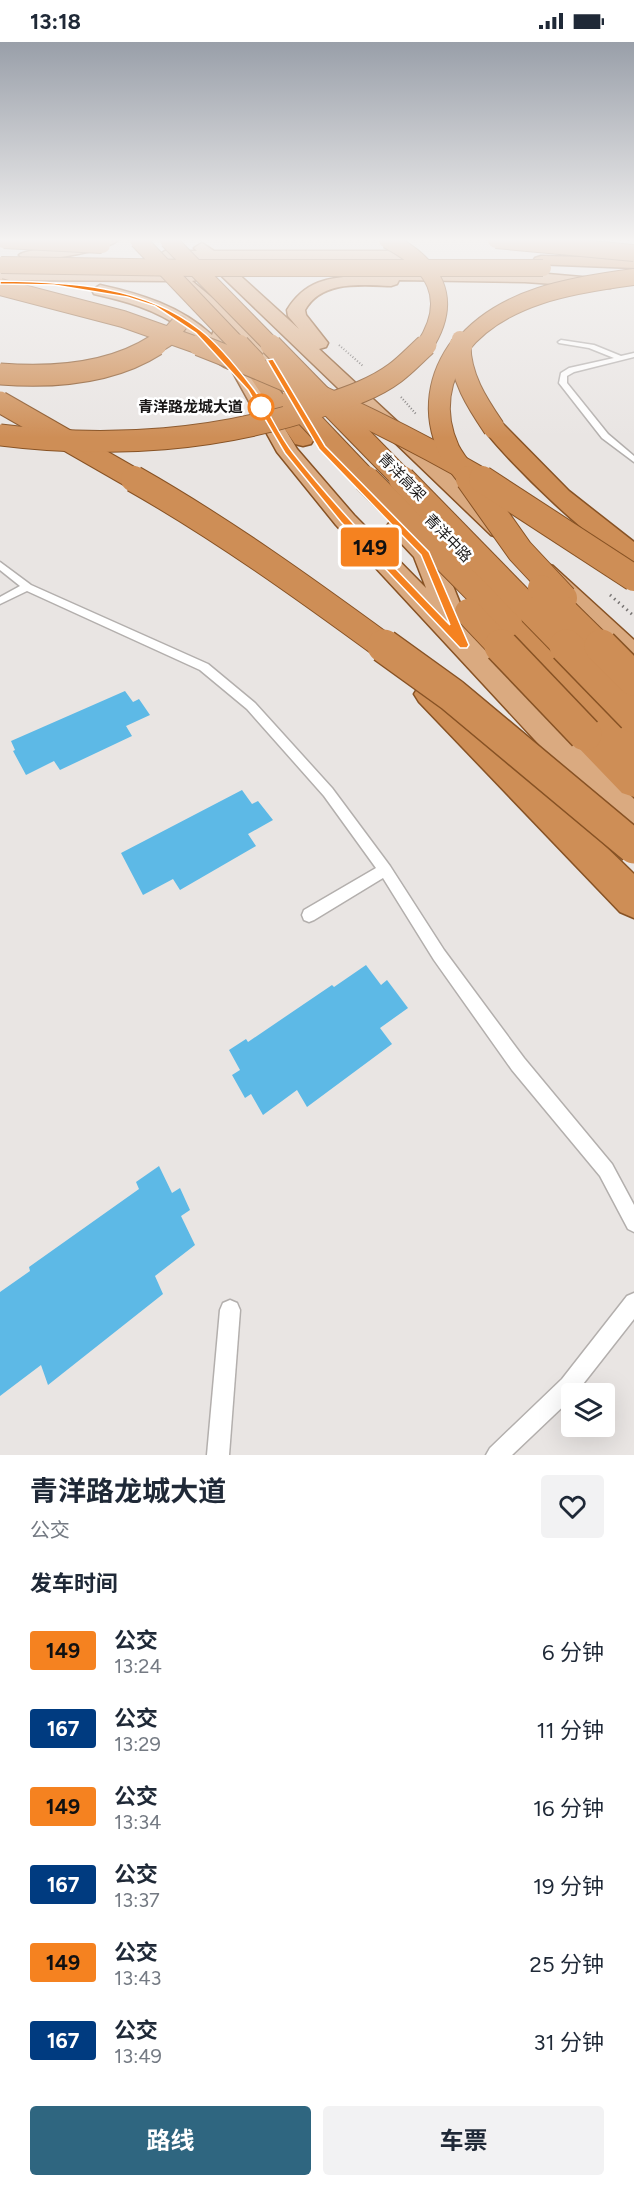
<!DOCTYPE html>
<html lang="zh">
<meta charset="utf-8">
<style>
body{margin:0;font-family:Figtree,"Noto Sans SC",sans-serif;background:#f2f2f3;color:#1f2937;height:100vh;display:flex;flex-direction:column;font-size:22px;white-space:nowrap}
*{box-sizing:border-box;margin:0}
p{font-size:20px;color:#747a83}
.icon{flex:none;width:33px;height:33px;fill:none;stroke:currentColor;stroke-width:2;stroke-linecap:round;stroke-linejoin:round}
.map{position:relative;height:1413px;overflow:hidden}
.details{display:flex;flex-direction:column;background:#fff;flex:1}
.details>*{flex:none}
.badge{padding:0 12px;border-radius:4px;font-size:21px;line-height:39px}
.buttons{position:absolute;left:561px;top:1341px;display:grid;gap:12px}
.buttons a{display:grid;place-items:center;width:54px;height:54px;border-radius:6px;background:#fff;box-shadow:0 6px 24px #0002;font-size:30px}
.map>.badge{position:absolute;translate:-50% -50%;box-shadow:0 0 0 3px #fff}
h2{padding:0 30px;font-size:22px;line-height:54px}
.round{display:grid;place-items:center;flex:none;width:63px;height:63px;border-radius:6px;background:#f2f2f3}
.head{display:flex;align-items:center;justify-content:space-between;height:102px;padding:0 30px}
h1{font-size:28px;font-weight:700;line-height:45px}
.cta{display:flex;gap:12px;margin-top:auto;padding:12px 30px}
.cta a{flex:1;height:69px;border-radius:6px;background:#2f6680;color:#fff;font-size:24px;font-weight:700;line-height:69px;text-align:center}
.cta a+a{background:#f2f2f3;color:#1f2937}
ul{padding:0;list-style:none}
li{display:flex;align-items:center;gap:18px;height:78px;padding:0 30px}
li div{flex:1}
li b{display:block;font-size:22px}
li em{font-style:normal}
li .badge{min-width:66px;font-weight:700;text-align:center}
.status{display:flex;justify-content:space-between;align-items:center;height:42px;padding:0 30px;background:#fff;direction:ltr}
.status svg{height:16px;fill:currentColor}
.map>svg:first-child{display:block}
.building{fill:#5db9e6}
.lines{fill:none;stroke-linecap:round;stroke-linejoin:round}
.service-casing{stroke:#b3afad;stroke-width:3}
.primary-casing{stroke:#875224;stroke-width:3}
.trunk-casing{stroke:#875224;stroke-width:3}
.path-far1{stroke:#777473;stroke-width:2;stroke-dasharray:1 2;stroke-linecap:butt}
.path{stroke:#777473;stroke-width:3;stroke-dasharray:1.5 4;stroke-linecap:butt}
.service{fill:#fff;fill-rule:evenodd}
.primary{fill:#daaa80;fill-rule:evenodd}
.trunk{fill:#ce8e56;fill-rule:evenodd}
.trunk-bridge-far3-casing{stroke:#875224;stroke-width:18;stroke-linecap:butt}
.trunk-bridge-far2-casing{stroke:#875224;stroke-width:23;stroke-linecap:butt}
.trunk-bridge-far1-casing{stroke:#875224;stroke-width:28;stroke-linecap:butt}
.trunk-bridge-casing{stroke:#875224;stroke-width:36;stroke-linecap:butt}
.trunk-bridge-far3{stroke:#ce8e56;stroke-width:16}
.trunk-bridge-far2{stroke:#ce8e56;stroke-width:21}
.trunk-bridge-far1{stroke:#ce8e56;stroke-width:26}
.trunk-bridge{stroke:#ce8e56;stroke-width:33}
.line{fill:#f58220;stroke:#fff;stroke-width:1.5}
.stop-dot{fill:#fff;stroke:#f58220;stroke-width:3}
.labels{text-anchor:middle;stroke-width:5;stroke-linejoin:round;paint-order:stroke}
.far-stop-label{font-size:15px;font-weight:bold;fill:#191717;stroke:#fff;text-anchor:end}
.far-street-label{font-size:15px;fill:#191717;stroke:#fff}
</style>
<div class="status"><b>13:18</b><svg viewBox="0 0 49 12"><path d="M0 12V9h3v3zM5 12V6h3v6zM10 12V3h3v9zM15 12V0h3v12zM26 1h20v11H26zM47 4h2v5h-2z"/></svg></div>
<div class="map">
<svg width="634" height="1413" viewBox="0 0 634 1413">
<rect width="100%" height="100%" fill="#e9e5e3"/>
<g class="building">
<polygon points="125,649 133,660 139,657 150,673 126,684 132,694 60,728 54,719 26,733 13,709 15,708 11,699"/>
<polygon points="242,748 252,762 258,759 273,778 248,792 256,804 180,848 173,837 143,853 121,811"/>
<polygon points="366,923 381,943 387,938 408,966 380,986 392,1002 307,1065 297,1048 263,1073 251,1052 245,1056 232,1033 240,1028 229,1008 246,997 248,1000 332,943 334,945"/>
<polygon points="159,1124 172,1151 180,1146 190,1168 181,1174 195,1203 155,1234 163,1252 48,1343 41,1323 0,1354 0,1250 30,1229 29,1225 139,1147 136,1140"/>
</g>
<g class="lines">
<g class="service-casing">
<g id="service">
<polygon points="561,298 594,303 621,314 634,311 634,315 574,330 567,334 567,341 608,392 634,414 634,420 602,396 559,341 561,331 569,326 614,316 589,306 559,301 558,300"/>
<polygon points="0,520 31,543 208,622 255,661 332,746 390,824 444,908 524,1016 612,1122 634,1163 634,1190 628,1187 600,1134 512,1028 434,918 383,836 314,878 309,880 304,878 302,873 304,868 376,826 324,754 247,667 200,628 27,549 0,562 0,555 20,544 0,528"/>
<polygon points="634,1251 634,1277 576,1351 572,1352 572,1356 512,1413 486,1413 490,1406 562,1337 627,1254"/>
<polygon points="230,1258 237,1261 240,1268 229,1413 207,1413 220,1268 223,1261"/>
</g>
</g>
<g class="primary-casing">
<g id="primary">
<path d="M97 198H118C108 209 29 224 19 213 25 207 82 203 97 198Z"/>
<path d="M202 201 214 209H401L409 214 401 219H224L299 287 288 274 287 268C305 239 328 235 361 234L362 230 368 228 525 230 616 238 618 241 616 244 610 246 525 240 399 238 397 242 391 244C361 243 322 238 305 268L306 273 328 301 326 305 319 307 509 483 513 488 509 493 500 496 491 493 206 219H165L157 214 165 209H197L194 206Z"/>
<polygon points="0,228 202,231 204,234 202,237 192,239 238,277 319,355 316,359 302,359 226,285 172,239 0,238"/>
<path d="M100 243C141 252 180 264 212 293L214 288H226L297 407 354 473 426 546 414 515 386 485 390 480C431 470 457 555 469 584L467 588 634 757V795L621 791 336 483 277 410 231 327C217 326 194 296 181 286 155 267 125 259 94 252L92 248Z"/>
<polygon points="544,521 553,524 634,598 634,626 623,622 535,536 531,530 535,524"/>
</g>
</g>
<g class="trunk-casing">
<g id="trunk">
<polygon points="541,214 634,216 634,226 535,222 533,219 535,216"/>
<polygon points="238,298 245,300 311,392 314,397 311,402 303,404 295,402 229,304 231,300"/>
<path d="M494 380 502 381 569 449 634 500V521C603 513 503 415 483 386L486 381Z"/>
<polygon points="509,571 519,574 634,686 634,755 622,751 574,701 569,692 574,683 588,680 499,588 495,581 499,574"/>
<polygon points="430,640 441,644 634,832 634,876 620,870 419,660 414,652 419,644"/>
</g>
</g>
<g class="path-far1">
<polyline points="339,303 363,324"/>
<polyline points="401,355 416,372"/>
</g>
<polyline class="path" points="610,553 634,574"/>
<use href="#service" class="service"/>
<use href="#primary" class="primary"/>
<use href="#trunk" class="trunk"/>
<g class="trunk-bridge-far3-casing">
<g id="trunk-bridge-far3">
<polyline points="4,198 102,203"/>
<polyline points="138,198 240,305"/>
<polyline points="168,198 273,305"/>
<path d="M387 198C434 222 456 256 424 305"/>
<polyline points="496,198 634,211"/>
<polyline points="1,223 193,226 543,226"/>
<polyline points="0,245 123,277 202,305"/>
<polyline points="460,297 460,305"/>
<polyline points="153,305 166,297 180,281"/>
<path d="M461 305C501 254 573 243 634 235"/>
</g>
</g>
<g class="trunk-bridge-far2-casing">
<g id="trunk-bridge-far2">
<path d="M199 303C297 341 393 385 484 438"/>
<polyline points="239,303 255,320"/>
<polyline points="271,303 403,438"/>
<path d="M460 303C460 335 477 361 494 386"/>
<path d="M462 303C438 334 432 371 449 408 454 418 463 429 470 438"/>
<path d="M0 332C52 336 111 332 156 303"/>
<polyline points="291,358 367,438"/>
<polyline points="0,360 136,438"/>
<path d="M0 393C109 407 221 399 325 363 349 355 375 346 395 331 406 323 416 312 426 303"/>
</g>
</g>
<g class="trunk-bridge-far1-casing">
<g id="trunk-bridge-far1">
<path d="M134 437C222 487 304 546 386 606"/>
<polyline points="366,437 509,581"/>
<polyline points="402,437 567,606"/>
<polyline points="469,437 520,509 564,556"/>
<polyline points="482,437 634,536"/>
<polyline points="541,546 602,606"/>
<polyline points="468,570 502,606"/>
</g>
</g>
<g class="trunk-bridge-casing">
<g id="trunk-bridge">
<polyline points="384,604 452,653 634,805"/>
<polyline points="501,604 585,692"/>
<polyline points="566,604 634,674"/>
<polyline points="601,604 634,637"/>
</g>
</g>
<use href="#trunk-bridge-far3" class="trunk-bridge-far3"/>
<use href="#trunk-bridge-far2" class="trunk-bridge-far2"/>
<use href="#trunk-bridge-far1" class="trunk-bridge-far1"/>
<use href="#trunk-bridge" class="trunk-bridge"/>
</g>
<linearGradient id="sky" x2="0" y2="1"><stop stop-color="#999fa9"/><stop offset="0.5" stop-color="#f5f3f2"/><stop offset="1" stop-color="#f5f3f2" stop-opacity="0"/></linearGradient>
<rect width="634" height="396" fill="url(#sky)"/>
<path class="line" d="M0 239C69 240 143 243 200 288 216 300 239 328 252 345 268 365 277 391 293 411 341 472 396 527 450 583L421 513 319 407 267 318 273 317 325 404 429 510 469 603 467 606H460L341 480 285 411 248 348 196 291 155 264 127 255 54 243 0 242Z"/>
<circle class="stop-dot" cx="261" cy="365" r="12"/>
<g class="labels">
<g class="far-stop-label">
<text x="243" y="370">青洋路龙城大道</text>
</g>
<g class="far-street-label">
<text transform="translate(402 435) rotate(45)" y="5">青洋高架</text>
<text transform="translate(448 496) rotate(46)" y="5">青洋中路</text>
</g>
</g>
</svg>
<div class="buttons">
<a><svg class="icon" aria-label="layers" viewBox="0 0 24 24"><path d="M12 4l9 5-9 5-9-5zM3 14l9 5 9-5"/></svg></a>
</div>
<b class="badge" style="left:370px;top:505px;background:#f58220;color:#111">149</b>
</div>
<section class="details">
<div class="head"><div><h1>青洋路龙城大道</h1><p>公交</p></div><a class="round"><svg class="icon" aria-label="heart" viewBox="0 0 24 24"><path d="M12 20l-8-8c-3-5 5-10 8-4 3-6 11-1 8 4z"/></svg></a></div>
<h2>发车时间</h2>
<ul>
<li><span class="badge" style="background:#f58220;color:#111">149</span><div><b>公交</b><p>13:24</p></div><em>6 分钟</em></li>
<li><span class="badge" style="background:#003b80;color:#fff">167</span><div><b>公交</b><p>13:29</p></div><em>11 分钟</em></li>
<li><span class="badge" style="background:#f58220;color:#111">149</span><div><b>公交</b><p>13:34</p></div><em>16 分钟</em></li>
<li><span class="badge" style="background:#003b80;color:#fff">167</span><div><b>公交</b><p>13:37</p></div><em>19 分钟</em></li>
<li><span class="badge" style="background:#f58220;color:#111">149</span><div><b>公交</b><p>13:43</p></div><em>25 分钟</em></li>
<li><span class="badge" style="background:#003b80;color:#fff">167</span><div><b>公交</b><p>13:49</p></div><em>31 分钟</em></li>
</ul>
<div class="cta"><a>路线</a><a>车票</a></div>
</section>
